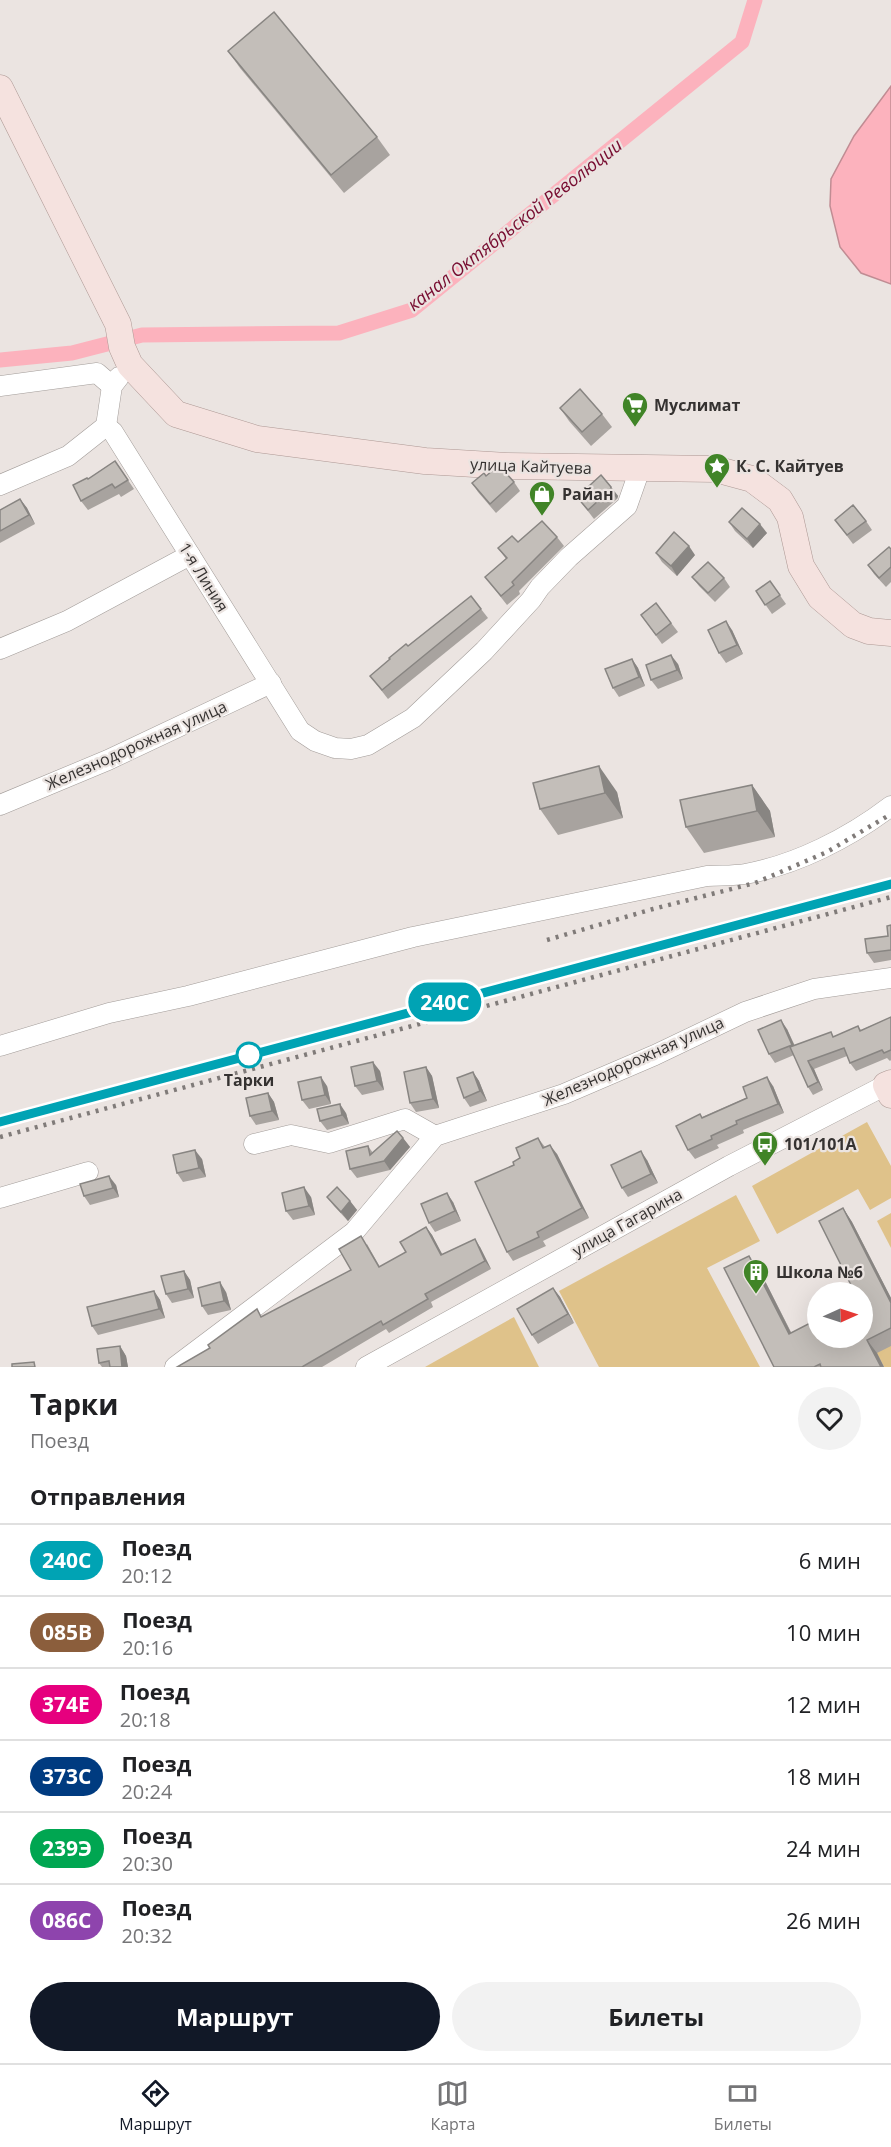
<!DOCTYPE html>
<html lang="ru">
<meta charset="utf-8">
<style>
body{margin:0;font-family:"Open Sans",sans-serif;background:#f2f2f2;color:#202124;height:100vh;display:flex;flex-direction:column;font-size:22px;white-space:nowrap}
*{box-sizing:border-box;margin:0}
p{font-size:20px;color:#757577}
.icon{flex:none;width:33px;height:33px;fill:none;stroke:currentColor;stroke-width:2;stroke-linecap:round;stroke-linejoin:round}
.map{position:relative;height:1367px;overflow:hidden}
.drawer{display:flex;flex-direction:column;background:#fff;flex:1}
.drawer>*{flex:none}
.badge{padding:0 12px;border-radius:20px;font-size:21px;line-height:39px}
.needle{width:39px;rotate:87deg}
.fabs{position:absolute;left:807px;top:1282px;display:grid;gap:12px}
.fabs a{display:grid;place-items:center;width:66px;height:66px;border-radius:50%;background:#fff;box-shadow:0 6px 24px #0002;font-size:30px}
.map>.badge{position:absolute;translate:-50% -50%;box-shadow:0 0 0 3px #fff}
h2{padding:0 30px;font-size:22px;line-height:54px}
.round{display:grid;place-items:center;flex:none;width:63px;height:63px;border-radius:32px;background:#f2f2f2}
.overview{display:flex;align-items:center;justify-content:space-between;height:102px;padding:0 30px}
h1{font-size:28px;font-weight:700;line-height:45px}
.primary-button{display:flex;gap:12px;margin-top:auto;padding:12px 30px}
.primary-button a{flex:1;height:69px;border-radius:36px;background:#111827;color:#fff;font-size:24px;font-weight:700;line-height:69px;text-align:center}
.primary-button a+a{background:#f2f2f2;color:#202124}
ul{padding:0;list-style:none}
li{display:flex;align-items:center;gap:18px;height:72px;padding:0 30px;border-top:2px solid #e0e0e0}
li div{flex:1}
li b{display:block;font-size:22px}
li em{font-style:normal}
li .badge{min-width:66px;font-weight:700;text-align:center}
.dock{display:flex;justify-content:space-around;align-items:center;height:84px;border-top:2px solid #e0e0e0;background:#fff;font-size:16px;color:#757577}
.dock a{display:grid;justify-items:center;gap:3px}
.dock .selected{color:#111827}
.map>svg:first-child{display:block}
.green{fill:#dfc28a}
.water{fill:#fcb2bd;stroke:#c08c93;stroke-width:1.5}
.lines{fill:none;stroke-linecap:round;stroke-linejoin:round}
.canal{stroke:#fcb2bd;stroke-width:15}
.minor-casing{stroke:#a29c99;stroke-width:21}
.major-casing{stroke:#ad9894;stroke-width:27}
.minor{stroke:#fff;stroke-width:20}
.major{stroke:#f5e2df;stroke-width:26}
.rail{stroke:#807b79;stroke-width:4.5;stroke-dasharray:3 6;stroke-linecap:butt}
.wall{fill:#a8a39f}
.shaded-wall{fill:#888582}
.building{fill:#c3beb9;stroke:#888582;stroke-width:1.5}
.line-casing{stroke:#fff;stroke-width:14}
.line{stroke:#00a3b4;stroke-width:9}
.stop-dot{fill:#fff;stroke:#00a3b4;stroke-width:3}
.labels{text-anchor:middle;stroke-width:4.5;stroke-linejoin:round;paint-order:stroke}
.poi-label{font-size:16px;font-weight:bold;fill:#353231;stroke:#ebe4e1;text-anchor:start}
.street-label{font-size:16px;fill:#353231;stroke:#ebe4e1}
.stop-label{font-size:16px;font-weight:bold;fill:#353231;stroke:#ebe4e1}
.water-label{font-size:18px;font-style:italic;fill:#770c30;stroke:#ebe4e1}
</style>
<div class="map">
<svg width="891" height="1367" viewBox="0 0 891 1367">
<rect width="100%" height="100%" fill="#ebe4e1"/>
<g class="green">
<polygon points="867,1122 891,1166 891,1198 870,1210 858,1189 777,1234 752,1186"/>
<polygon points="736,1195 760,1241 707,1268 760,1367 599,1367 559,1291"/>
<polygon points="891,1213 891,1248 877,1221"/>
<polygon points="514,1317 539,1367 425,1367"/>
<polygon points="870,1340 891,1346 891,1367 884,1367"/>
</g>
<polygon class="water" points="891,86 891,284 861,273 840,247 830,206 831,179 854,136"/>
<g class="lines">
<polyline class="canal" points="0,360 72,353 142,335 339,333 412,310 742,42 755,0"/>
<g class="minor-casing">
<g id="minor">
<polyline points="0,386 97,373 112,386"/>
<polyline points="106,426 113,432 300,731 315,741 335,748 351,749 368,745 413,718 484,651 531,600 540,587 569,557 627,506 640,469"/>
<polyline points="106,426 112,386 119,377"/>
<polyline points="0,485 68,456 106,426"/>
<polyline points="0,649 67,621 190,555"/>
<polyline points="0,805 108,760 271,683"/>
<path d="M0 1046 109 1013 188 996 413 937 707 876C719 875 733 876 745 874 796 865 849 838 891 806"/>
<polyline points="254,1144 291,1135 329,1143 405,1119 435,1136"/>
<polyline points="0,1198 88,1172"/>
<polyline points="175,1367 354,1232 435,1136 564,1094 655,1055 745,1012 814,989 891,978"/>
<polyline points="366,1367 729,1166 886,1085"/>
</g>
</g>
<g class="major-casing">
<g id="major">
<polyline points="0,88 118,324 122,347 130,365 176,414 257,439 425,461 507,466 715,469 752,479 780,500 790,517 801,566 820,597 853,625 869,631 891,633"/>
<polyline points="891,1083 886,1085 891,1095"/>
</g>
</g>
<use href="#minor" class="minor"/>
<use href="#major" class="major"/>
<g class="rail">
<polyline points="547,940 653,909 755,883 827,852 891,814"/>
<polyline points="0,1122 891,884"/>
<polyline points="0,1137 891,897"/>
</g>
</g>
<g class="wall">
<polygon points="228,51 377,137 390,155 344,193 240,68"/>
<polygon points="560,408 602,414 612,427 591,446 569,421"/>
<polygon points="115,461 134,489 121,497 119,494 88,510 81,501 88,479"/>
<polygon points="486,476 514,482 520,491 496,513 478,492 472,483"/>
<polygon points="611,487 618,496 617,499 594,519 577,497"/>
<polygon points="20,499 27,508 35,524 0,543 0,510"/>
<polygon points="835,520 866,521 872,530 853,544"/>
<polygon points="729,522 767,533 753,548 735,531"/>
<polygon points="557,537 564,546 519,591 520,594 507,605 485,577 506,559 498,548 518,542"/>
<polygon points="891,549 891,582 886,587 874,574 868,565"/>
<polygon points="656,553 695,555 677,576 662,562"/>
<polygon points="692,577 724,578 730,587 715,602 699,586"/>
<polygon points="770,581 786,604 772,614 756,591"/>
<polygon points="656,603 678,632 662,644 641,615"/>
<polygon points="481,609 488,618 388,699 370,676 408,646"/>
<polygon points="732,630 743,654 726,663 719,653"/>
<polygon points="632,659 638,668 645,686 619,697 613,688"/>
<polygon points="678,664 683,679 658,689 651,680"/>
<polygon points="533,783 617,792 623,818 558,835 540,809"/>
<polygon points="752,785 770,811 775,837 704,853 686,827"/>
<polygon points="891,925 891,960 874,963 867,953 888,936"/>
<polygon points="891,1017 891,1060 890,1061 887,1058 856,1071 850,1063 847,1056 814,1069 823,1090 813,1095 808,1087 794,1055 775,1063 769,1054 787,1029 795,1046 834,1037 858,1026 861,1030"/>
<polygon points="426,1067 432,1076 439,1108 416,1112 410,1103"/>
<polygon points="380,1071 384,1090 362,1095 355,1086"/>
<polygon points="473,1072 479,1081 487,1101 470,1107 464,1098"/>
<polygon points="327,1086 331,1104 309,1109 302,1100"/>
<polygon points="773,1086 784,1113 743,1130 744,1133 717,1145 719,1148 695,1159 688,1150 700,1114 702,1117"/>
<polygon points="268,1093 274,1102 279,1120 256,1125 250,1116"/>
<polygon points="346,1113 349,1124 327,1130 320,1121"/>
<polygon points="403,1138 410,1147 390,1170 357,1178 350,1169 368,1146 373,1153"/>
<polygon points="538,1138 545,1147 557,1154 589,1218 543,1241 546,1246 513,1261 507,1252 514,1165"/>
<polygon points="202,1159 206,1177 183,1182 177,1173"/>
<polygon points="647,1160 658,1183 628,1197 622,1188"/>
<polygon points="116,1185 119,1197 90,1205 84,1196"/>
<polygon points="311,1197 315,1215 293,1220 286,1211"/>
<polygon points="327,1197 350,1201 357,1210 348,1221 334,1206"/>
<polygon points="453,1202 461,1221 435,1232 429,1223"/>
<polygon points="843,1208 852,1222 891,1298 891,1346 877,1353 884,1367 774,1367 749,1256 759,1269 791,1332 818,1338 862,1293"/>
<polygon points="426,1227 432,1235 442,1255 480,1247 491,1269 431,1302 433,1307 389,1333 386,1329 322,1367 177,1367 210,1348 257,1309 262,1317 351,1270 367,1244 380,1267 406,1252"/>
<polygon points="184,1271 190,1280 194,1298 172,1303 166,1294"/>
<polygon points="553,1288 560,1297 574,1323 538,1344 532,1335"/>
<polygon points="154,1291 160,1300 165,1318 98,1335 92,1326"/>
<polygon points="226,1292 231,1310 208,1315 202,1306"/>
<polygon points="120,1346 126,1356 128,1367 102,1367 99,1363"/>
</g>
<g class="shaded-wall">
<polygon points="611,487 618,496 617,499 610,490"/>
<polygon points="20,499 27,508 35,524 29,515"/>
<polygon points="760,524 767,533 753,548 747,539"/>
<polygon points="689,546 695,555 677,576 671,566"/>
<polygon points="726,621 732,630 743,654 737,645"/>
<polygon points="671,655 678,664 683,679 677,670"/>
<polygon points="632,659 638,668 645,686 639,677"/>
<polygon points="599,766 617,792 623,818 605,793"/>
<polygon points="752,785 770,811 775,837 757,811"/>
<polygon points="781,1020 787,1029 798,1054 792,1045"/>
<polygon points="808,1061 814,1069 823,1090 818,1082"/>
<polygon points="373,1062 380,1071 384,1090 377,1081"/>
<polygon points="426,1067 432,1076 439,1108 433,1099"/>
<polygon points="473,1072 479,1081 487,1101 480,1091"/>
<polygon points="321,1077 327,1086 331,1104 325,1095"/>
<polygon points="767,1077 773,1086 784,1113 778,1104"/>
<polygon points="268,1093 274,1102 279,1120 272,1111"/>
<polygon points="340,1104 346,1113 349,1124 342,1115"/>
<polygon points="403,1138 410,1147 390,1170 384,1161"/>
<polygon points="550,1145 557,1154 589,1218 582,1208"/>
<polygon points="195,1150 202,1159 206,1177 199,1168"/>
<polygon points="641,1151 647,1160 658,1183 651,1174"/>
<polygon points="109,1176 116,1185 119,1197 113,1188"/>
<polygon points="304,1187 311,1197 315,1215 309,1206"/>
<polygon points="447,1193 453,1202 461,1221 455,1211"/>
<polygon points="350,1201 357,1210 348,1221 341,1212"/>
<polygon points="843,1208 852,1222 891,1298 891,1303"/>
<polygon points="426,1227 432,1235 447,1263 441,1255"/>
<polygon points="475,1239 480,1247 491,1269 485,1261"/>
<polygon points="749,1256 759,1269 798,1347 789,1334"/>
<polygon points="184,1271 190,1280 194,1298 188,1289"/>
<polygon points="220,1282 226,1292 231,1310 224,1301"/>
<polygon points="553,1288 560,1297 574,1323 568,1314"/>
<polygon points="154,1291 160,1300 165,1318 159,1309"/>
<polygon points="867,1340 877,1353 884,1367 881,1367"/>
<polygon points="120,1346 126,1356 128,1367 122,1367"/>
</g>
<g class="building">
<polygon points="274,12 377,137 331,175 228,51"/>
<polygon points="580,389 602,414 582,432 560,408"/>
<polygon points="115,461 128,480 115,488 112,484 81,501 73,485 87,478 88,479"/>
<polygon points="492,471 505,472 514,482 490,504 472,483 484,473 486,476"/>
<polygon points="601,475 611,487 610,490 588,510 577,497"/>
<polygon points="20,499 29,515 0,531 0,510"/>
<polygon points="853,505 866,521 847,535 835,520"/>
<polygon points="742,508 760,524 747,539 729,522"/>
<polygon points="542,521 557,537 512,582 514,585 501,596 485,577 507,558 498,548 512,536 518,542"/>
<polygon points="674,532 689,546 671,566 656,553"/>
<polygon points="889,547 891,549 891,567 879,578 868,565"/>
<polygon points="708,562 724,578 708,593 692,577"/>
<polygon points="770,581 780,595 765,605 756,591"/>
<polygon points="471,596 481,609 382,690 370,676 390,659 389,658 406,644 408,646"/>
<polygon points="656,603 671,623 656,635 641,615"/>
<polygon points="726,621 737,645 719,653 708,630"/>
<polygon points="671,655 677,670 651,680 646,665"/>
<polygon points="632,659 639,677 613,688 605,669"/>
<polygon points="599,766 605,793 540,809 533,783"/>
<polygon points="752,785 757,811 686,827 680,800"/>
<polygon points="891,925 891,950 867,953 865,939 888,936 887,926"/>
<polygon points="891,1017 891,1050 884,1053 882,1050 850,1063 844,1048 808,1061 818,1082 808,1087 790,1047 831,1032 833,1037 858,1026 860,1031"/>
<polygon points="781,1020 792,1045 769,1054 758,1030"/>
<polygon points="373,1062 377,1081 355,1086 351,1067"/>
<polygon points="426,1067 433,1099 410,1103 404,1072"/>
<polygon points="473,1072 480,1091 464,1098 457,1078"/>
<polygon points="321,1077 325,1095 302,1100 298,1082"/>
<polygon points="767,1077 778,1104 736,1121 737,1124 711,1136 712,1139 688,1150 676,1126 700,1114 702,1118 747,1098 743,1087"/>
<polygon points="268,1093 272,1111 250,1116 246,1098"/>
<polygon points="340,1104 342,1115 320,1121 317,1109"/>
<polygon points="397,1131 403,1138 384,1161 350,1169 346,1151 368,1146 370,1155"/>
<polygon points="538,1138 543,1148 550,1145 582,1208 537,1232 539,1237 507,1252 475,1182 514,1165 513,1162 520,1158 516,1148"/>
<polygon points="195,1150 199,1168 177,1173 173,1155"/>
<polygon points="641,1151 651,1174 622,1188 611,1165"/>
<polygon points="109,1176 113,1188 84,1196 80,1184"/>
<polygon points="304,1187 309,1206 286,1211 282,1193"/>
<polygon points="337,1187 350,1201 341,1212 327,1197"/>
<polygon points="447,1193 455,1211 429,1223 421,1204"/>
<polygon points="843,1208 891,1303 891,1328 867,1340 881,1367 821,1367 820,1364 814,1367 774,1367 724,1268 749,1256 789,1334 818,1319 818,1338 862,1338 862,1293 855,1293 819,1221"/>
<polygon points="426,1227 441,1255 475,1239 485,1261 425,1294 428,1299 383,1325 381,1321 302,1367 177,1367 210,1348 208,1345 257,1309 261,1317 351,1270 339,1249 361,1236 379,1267 406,1252 400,1242"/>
<polygon points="184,1271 188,1289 166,1294 161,1276"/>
<polygon points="220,1282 224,1301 202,1306 198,1288"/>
<polygon points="553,1288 568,1314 532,1335 517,1309"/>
<polygon points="154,1291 159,1309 92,1326 87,1307"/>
<polygon points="120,1346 122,1367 110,1367 109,1361 99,1363 97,1349"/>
<polygon points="34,1362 35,1367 12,1367 12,1364"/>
</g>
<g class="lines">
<g class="line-casing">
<polyline id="line" points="0,1122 891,884"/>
</g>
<use href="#line" class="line"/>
</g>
<defs>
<g id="supermarket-pin" transform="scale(1.35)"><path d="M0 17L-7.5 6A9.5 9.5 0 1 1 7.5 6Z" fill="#408427" stroke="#ebe4e1"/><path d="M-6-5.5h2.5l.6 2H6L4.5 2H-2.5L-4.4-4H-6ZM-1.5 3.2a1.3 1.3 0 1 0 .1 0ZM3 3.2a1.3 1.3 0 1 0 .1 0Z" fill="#fff"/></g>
<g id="sight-pin" transform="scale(1.35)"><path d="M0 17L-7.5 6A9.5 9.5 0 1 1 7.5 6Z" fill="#408427" stroke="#ebe4e1"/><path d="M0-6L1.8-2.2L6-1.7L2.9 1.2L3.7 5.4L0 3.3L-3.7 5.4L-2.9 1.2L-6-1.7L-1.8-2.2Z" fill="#fff"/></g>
<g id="shop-pin" transform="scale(1.35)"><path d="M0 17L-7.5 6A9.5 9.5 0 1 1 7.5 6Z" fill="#408427" stroke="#ebe4e1"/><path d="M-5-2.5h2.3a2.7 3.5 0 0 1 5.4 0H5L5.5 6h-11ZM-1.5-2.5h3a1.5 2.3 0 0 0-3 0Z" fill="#fff"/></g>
<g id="bus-pin" transform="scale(1.35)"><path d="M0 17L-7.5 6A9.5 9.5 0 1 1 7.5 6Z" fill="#408427" stroke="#ebe4e1"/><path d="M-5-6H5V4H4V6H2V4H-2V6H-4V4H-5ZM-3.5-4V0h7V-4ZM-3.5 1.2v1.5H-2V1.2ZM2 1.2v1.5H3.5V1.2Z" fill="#fff"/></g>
<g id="building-pin" transform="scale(1.35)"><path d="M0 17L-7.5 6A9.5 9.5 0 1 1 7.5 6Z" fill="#408427" stroke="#ebe4e1"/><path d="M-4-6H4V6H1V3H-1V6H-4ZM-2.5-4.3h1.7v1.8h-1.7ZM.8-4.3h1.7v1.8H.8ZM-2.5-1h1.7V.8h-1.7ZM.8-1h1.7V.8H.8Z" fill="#fff"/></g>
</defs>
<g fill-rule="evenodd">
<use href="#supermarket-pin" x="635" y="405"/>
<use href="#sight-pin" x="717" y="466"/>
<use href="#shop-pin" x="542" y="494"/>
<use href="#bus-pin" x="765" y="1144"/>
<use href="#building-pin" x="756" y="1272"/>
</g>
<circle class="stop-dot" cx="249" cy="1055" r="12"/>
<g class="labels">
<g class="poi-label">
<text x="654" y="411">Муслимат</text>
<text x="736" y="472">К. С. Кайтуев</text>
<text x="562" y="500">Райан</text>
<text x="784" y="1150">101/101А</text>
<text x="776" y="1278">Школа №6</text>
</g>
<g class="street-label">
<text transform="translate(531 466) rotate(2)" y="6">улица Кайтуева</text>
<text transform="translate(204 577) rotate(58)" y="6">1-я Линия</text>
<text transform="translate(136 745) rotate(-24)" y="6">Железнодорожная улица</text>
<text transform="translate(633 1061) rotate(-24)" y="6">Железнодорожная улица</text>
<text transform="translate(627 1222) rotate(-29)" y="6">улица Гагарина</text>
</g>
<g class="stop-label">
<text x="249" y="1086">Тарки</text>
</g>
<g class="water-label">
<text transform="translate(515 225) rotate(-38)" y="6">канал Октябрьской Революции</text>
</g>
</g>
</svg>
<div class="fabs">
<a><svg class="needle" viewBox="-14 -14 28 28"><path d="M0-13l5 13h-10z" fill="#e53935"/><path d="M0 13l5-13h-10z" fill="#757577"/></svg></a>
</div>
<b class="badge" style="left:445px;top:1002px;background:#00a3b4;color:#fff">240С</b>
</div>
<section class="drawer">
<div class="overview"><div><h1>Тарки</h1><p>Поезд</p></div><a class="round"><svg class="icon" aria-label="heart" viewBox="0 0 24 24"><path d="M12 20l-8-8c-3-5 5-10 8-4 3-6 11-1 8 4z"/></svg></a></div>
<h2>Отправления</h2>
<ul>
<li><span class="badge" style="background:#00a3b4;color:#fff">240С</span><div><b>Поезд</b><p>20:12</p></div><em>6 мин</em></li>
<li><span class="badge" style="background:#8b5e3c;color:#fff">085В</span><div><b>Поезд</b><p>20:16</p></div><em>10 мин</em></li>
<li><span class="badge" style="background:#e6007e;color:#fff">374Е</span><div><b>Поезд</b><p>20:18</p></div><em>12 мин</em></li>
<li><span class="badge" style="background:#003b80;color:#fff">373C</span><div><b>Поезд</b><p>20:24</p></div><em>18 мин</em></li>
<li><span class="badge" style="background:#00a651;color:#fff">239Э</span><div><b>Поезд</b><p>20:30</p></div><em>24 мин</em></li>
<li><span class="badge" style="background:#8e44ad;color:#fff">086С</span><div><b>Поезд</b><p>20:32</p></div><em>26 мин</em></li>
</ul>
<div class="primary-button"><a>Маршрут</a><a>Билеты</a></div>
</section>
<nav class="dock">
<a class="selected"><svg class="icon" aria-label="directions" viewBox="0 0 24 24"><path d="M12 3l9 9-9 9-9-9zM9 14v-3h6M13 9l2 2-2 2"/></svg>Маршрут</a>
<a><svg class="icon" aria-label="map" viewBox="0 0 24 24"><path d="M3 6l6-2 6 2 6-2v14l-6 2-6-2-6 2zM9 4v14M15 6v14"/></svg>Карта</a>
<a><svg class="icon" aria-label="tickets" viewBox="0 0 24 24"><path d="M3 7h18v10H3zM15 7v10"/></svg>Билеты</a>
</nav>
